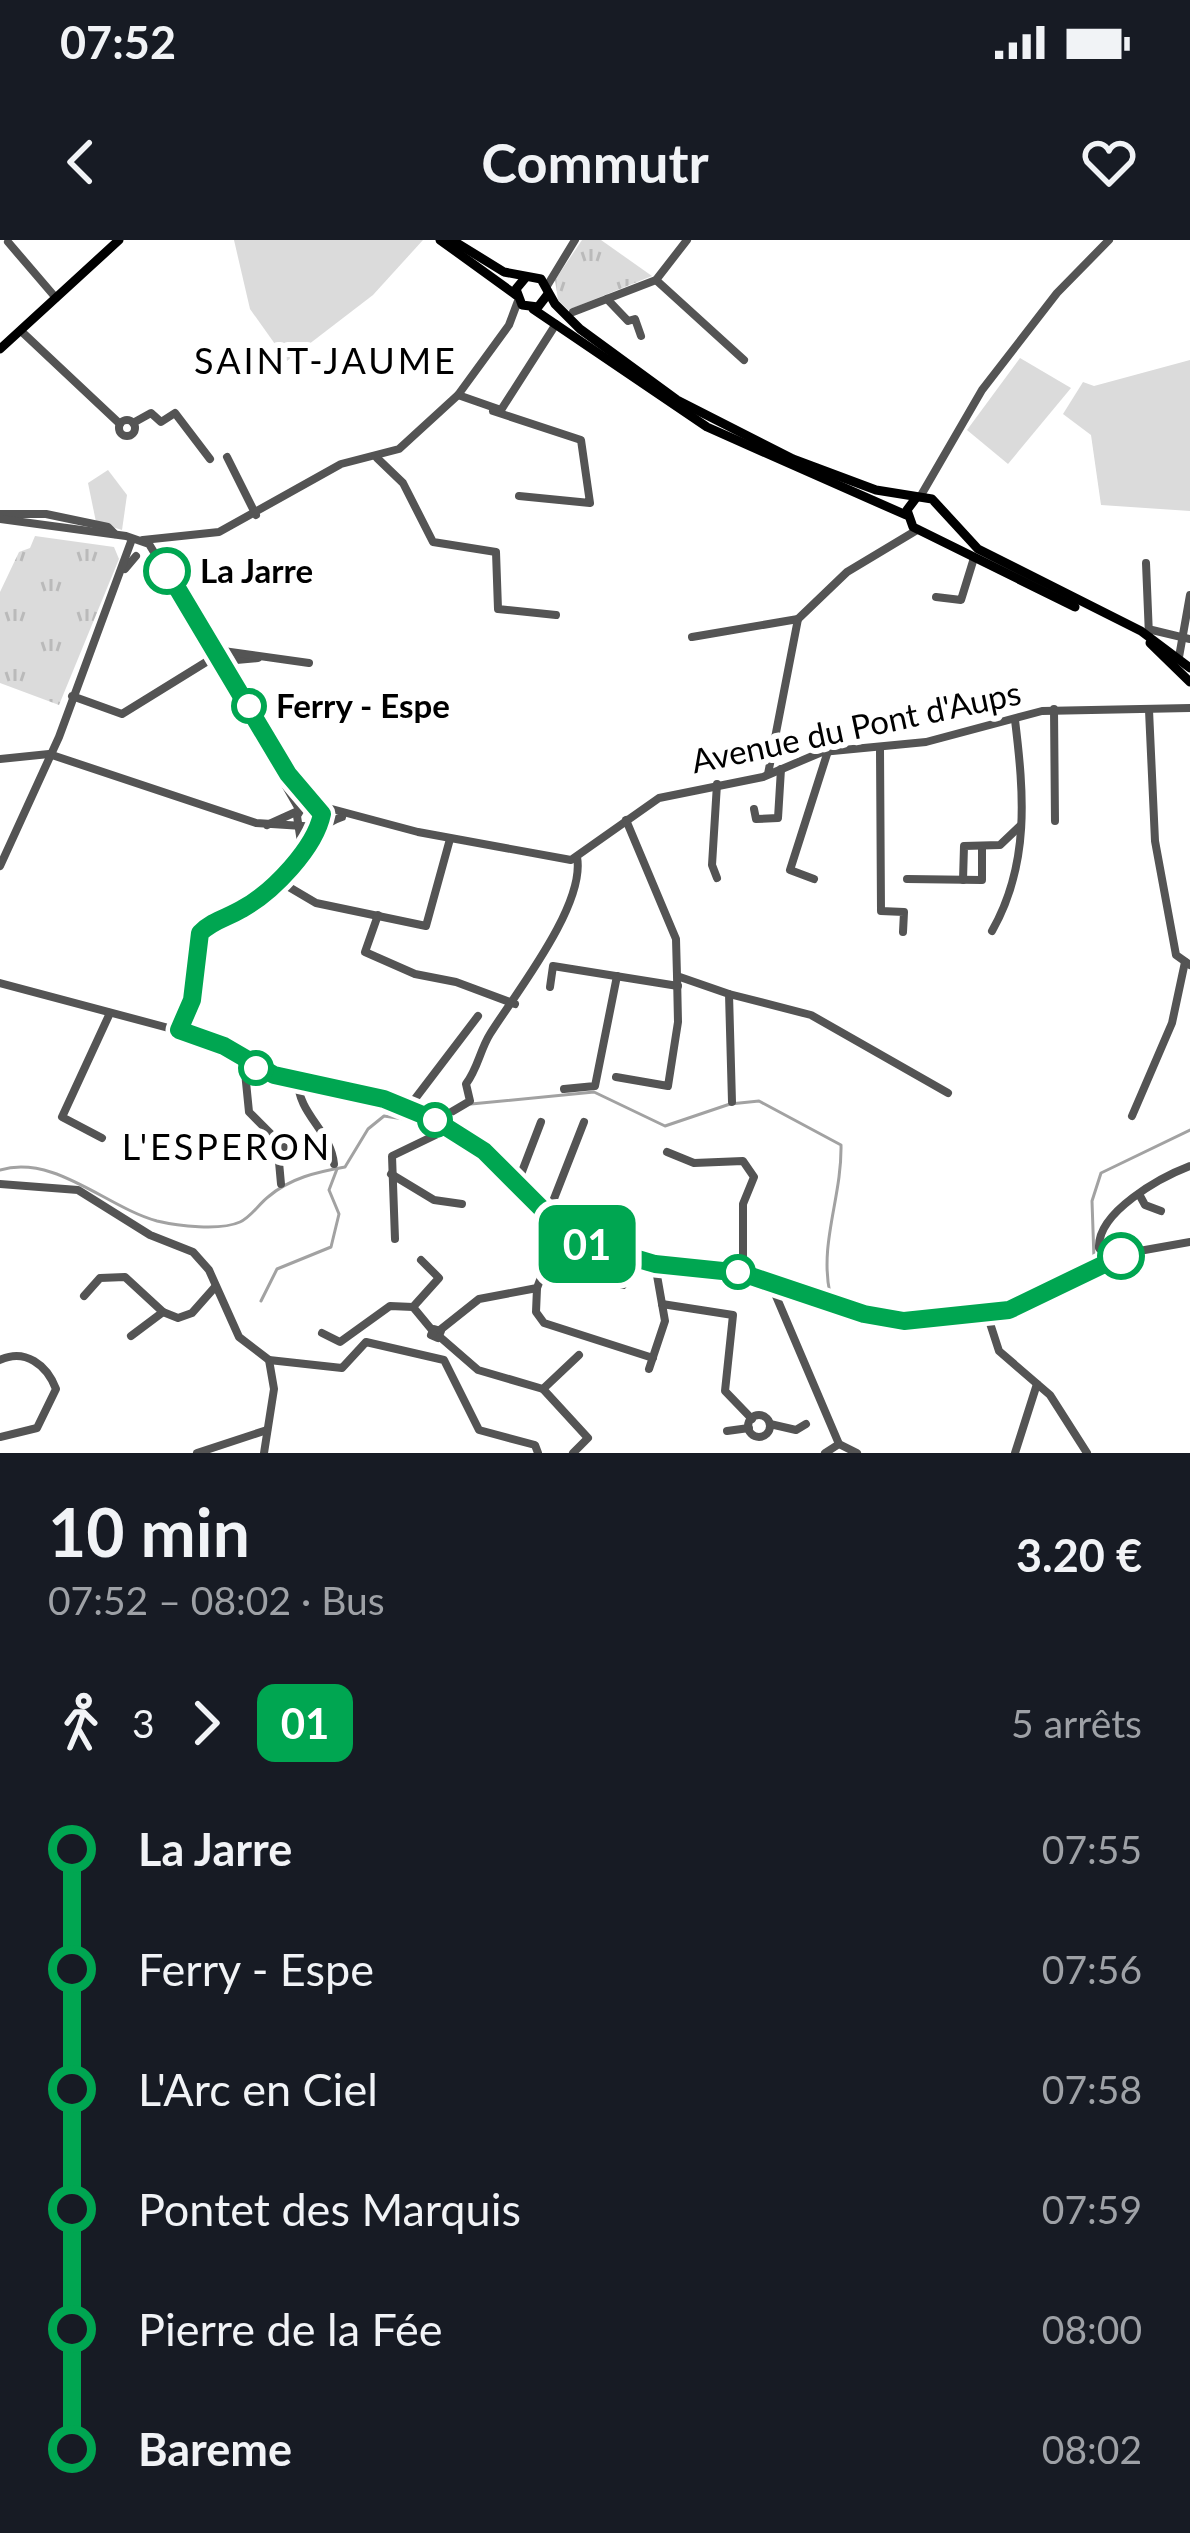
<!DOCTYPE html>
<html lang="fr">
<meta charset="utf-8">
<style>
body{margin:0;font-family:Lato,sans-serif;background:#242831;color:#f1f3f6;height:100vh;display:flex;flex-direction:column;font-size:45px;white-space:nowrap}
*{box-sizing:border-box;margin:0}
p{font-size:39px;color:#9ea1a6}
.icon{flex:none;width:66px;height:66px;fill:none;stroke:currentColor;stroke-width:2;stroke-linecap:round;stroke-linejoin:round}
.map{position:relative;height:1213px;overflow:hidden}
.details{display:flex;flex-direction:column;background:#171b24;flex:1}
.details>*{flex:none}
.badge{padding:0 24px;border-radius:18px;font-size:42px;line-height:78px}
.map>.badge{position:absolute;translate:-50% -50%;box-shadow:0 0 0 6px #fff}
.legs{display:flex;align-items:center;gap:18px;height:132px;padding:0 48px;font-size:39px}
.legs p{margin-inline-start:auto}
.headline{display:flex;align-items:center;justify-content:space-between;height:204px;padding:0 48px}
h1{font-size:66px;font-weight:700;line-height:90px}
ul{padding:0 48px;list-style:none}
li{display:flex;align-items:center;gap:42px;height:120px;font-size:45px}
li i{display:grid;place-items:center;width:18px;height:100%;margin:0 15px;background:currentColor}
li i::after{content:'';width:30px;height:30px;margin:-15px;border:9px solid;border-radius:50%;background:#171b24}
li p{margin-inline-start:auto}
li:first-child i{background:linear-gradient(#0000 50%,currentColor 0)}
li:last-child i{background:linear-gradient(currentColor 50%,#0000 0)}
.status{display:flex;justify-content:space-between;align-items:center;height:84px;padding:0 60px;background:#171b24;direction:ltr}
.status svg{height:33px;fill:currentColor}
header{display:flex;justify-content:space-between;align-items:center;height:156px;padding:0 48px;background:#171b24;font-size:54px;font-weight:700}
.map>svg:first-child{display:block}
.grass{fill:url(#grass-tufts)}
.garden{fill:#dbdbdb}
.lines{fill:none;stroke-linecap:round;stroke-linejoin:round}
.stream{stroke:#a2a2a2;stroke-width:3}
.minor{stroke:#545454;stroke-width:8}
.major{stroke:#000;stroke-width:9}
.line-1-casing{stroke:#fff;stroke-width:27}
.line-1{stroke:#00a651;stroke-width:18}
.stop-1-dot{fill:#fff;stroke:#00a651;stroke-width:6}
.labels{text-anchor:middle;stroke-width:12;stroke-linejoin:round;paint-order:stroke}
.stop-label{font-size:33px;font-weight:bold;fill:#000;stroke:#fff;text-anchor:start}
.street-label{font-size:33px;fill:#000;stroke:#fff}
.neighbourhood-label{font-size:36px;letter-spacing:3px;fill:#000;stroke:#fff}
</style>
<div class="status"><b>07:52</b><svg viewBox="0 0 49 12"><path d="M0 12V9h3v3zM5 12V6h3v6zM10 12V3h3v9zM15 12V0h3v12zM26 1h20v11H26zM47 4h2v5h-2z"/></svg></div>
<header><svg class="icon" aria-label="back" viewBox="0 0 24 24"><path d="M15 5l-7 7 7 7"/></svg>Commutr<svg class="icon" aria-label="heart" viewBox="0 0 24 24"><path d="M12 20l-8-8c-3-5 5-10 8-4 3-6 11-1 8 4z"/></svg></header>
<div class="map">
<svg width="1190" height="1213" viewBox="0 0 1190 1213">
<defs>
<pattern id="grass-tufts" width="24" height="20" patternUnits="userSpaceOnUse" patternTransform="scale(3)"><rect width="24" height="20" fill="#dbdbdb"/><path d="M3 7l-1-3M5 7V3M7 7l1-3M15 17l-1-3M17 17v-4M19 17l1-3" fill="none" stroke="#bababa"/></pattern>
</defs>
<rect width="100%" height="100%" fill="#fff"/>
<g class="grass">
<polygon points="582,0 601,0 652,36 568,70 558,60 555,40"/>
<polygon points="35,296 114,307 119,319 59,465 0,443 0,352 19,312 30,308"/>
</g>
<g class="garden">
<polygon points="234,0 423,0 373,55 287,121 250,69"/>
<polygon points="1020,118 1071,148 1008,224 967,190"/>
<polygon points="1190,120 1190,271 1101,265 1091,195 1063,174 1083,142 1094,146"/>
<polygon points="108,230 127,255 122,290 96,282 88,243"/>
</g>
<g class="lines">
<g class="stream">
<path d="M471 864 594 852 665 886 730 864 759 861 841 905C842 957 819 1003 830 1054L902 1075"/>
<path d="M0 930C55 914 106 967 157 981 178 986 220 991 240 982 251 977 259 964 268 957 290 938 317 932 345 927L368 889 384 876 437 884"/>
<polyline points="261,1061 277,1029 331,1007 339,974 329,950 337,929"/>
<polyline points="918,1074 967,1064 1005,1065 1094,1019 1092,961 1101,933 1190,890"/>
</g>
<g class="minor">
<polyline points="8,2 56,58"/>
<polyline points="656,40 744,120"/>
<polyline points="547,46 575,0"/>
<polyline points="607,59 628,81 635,79 641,96"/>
<polyline points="573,72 656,40 687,0"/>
<polyline points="21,91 120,184"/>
<polyline points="458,155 501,170 556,84"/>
<polyline points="493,171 581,200 590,263 519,256"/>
<circle cx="127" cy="188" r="8"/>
<polyline points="133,183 151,173 161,182 175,173 210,219"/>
<polyline points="227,217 256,275"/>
<polyline points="377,218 403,243 433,302 496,312 498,369 556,375"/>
<polyline points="920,257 982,150 1057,53 1109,0"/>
<polyline points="0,274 46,274 108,287 115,294"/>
<polyline points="0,279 126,296 149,304 288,534 313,564"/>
<polyline points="143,300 219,292 341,224 399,209 458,155 509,85 518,61"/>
<polyline points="1146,323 1149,396"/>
<polyline points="125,329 136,316"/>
<polyline points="936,357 961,360 974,318"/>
<polyline points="182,365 299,569"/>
<polyline points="1152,390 1190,399"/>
<polyline points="692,397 798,379"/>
<polyline points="1179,417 1190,355"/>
<polyline points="225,421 258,418"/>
<polyline points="72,456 122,474 211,419 216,410 309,423"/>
<polyline points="1054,469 1055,581"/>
<polyline points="1149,470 1155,601 1176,715 1190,725"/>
<polyline points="880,509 881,671 904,672 903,692"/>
<polyline points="0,519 49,514 256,583 318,587"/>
<polyline points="768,534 798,379 847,332 917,290"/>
<polyline points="717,544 712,625 717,638"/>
<polyline points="754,569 756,579 778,578 781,529"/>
<polyline points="626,580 676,699 677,736 729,754 732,862"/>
<polyline points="267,585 298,571"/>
<polyline points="302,609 297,576 303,566 313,564 418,592 571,620 659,558 763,537 822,512 926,502 1042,471 1190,468"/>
<polyline points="0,626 59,497 132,299"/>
<polyline points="814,639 790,630 828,511"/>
<polyline points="907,639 982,640 982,606"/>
<polyline points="277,640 316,663 426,686 450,599"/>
<polyline points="963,640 964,606 1000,605 1020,586"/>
<polyline points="378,675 365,712 415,734 456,742 515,764"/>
<path d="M992 691C1030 624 1024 554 1015 480"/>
<path d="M0 743 206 798 274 835 384 859 436 881 470 861 466 844C478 828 480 810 490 794 515 754 586 665 577 617"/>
<polyline points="550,747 553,726 678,746"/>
<polyline points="729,754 811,775 948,853"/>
<path d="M179 790 192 760 200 693C217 676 240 672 258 657 287 632 307 588 342 577"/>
<polyline points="244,822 249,872 289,912 279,922 281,944"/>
<polyline points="616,837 668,846 678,782 677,736"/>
<path d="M298 841C298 874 331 891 334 924"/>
<polyline points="564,849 595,846 617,736"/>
<polyline points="408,868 478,776"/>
<polyline points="1132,876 1172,783 1185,722"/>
<polyline points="443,885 484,911 560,987 588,1004 680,1028 738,1032 889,1080 1009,1070 1128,1013 1190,1002"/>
<polyline points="102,898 62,877 110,773"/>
<polyline points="667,912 694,923 743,921 754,937 743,964 743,1033"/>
<polyline points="391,934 434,960 462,964"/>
<polyline points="518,942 541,882"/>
<polyline points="0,944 78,950 150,995 193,1012 209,1030 239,1097 269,1120 274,1149 264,1213"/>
<polyline points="1139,954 1145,965 1161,971"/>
<polyline points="548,974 584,882"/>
<polyline points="395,999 392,916 448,889"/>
<polyline points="421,1020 439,1038 413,1067 432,1090"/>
<path d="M1109 1022 1099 1008C1097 972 1161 937 1190 926"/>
<polyline points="578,1028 588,1004"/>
<polyline points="770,1042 839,1204 857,1213"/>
<polyline points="623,1045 630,1018"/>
<polyline points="537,1048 536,1072 544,1083 653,1118"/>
<polyline points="84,1056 100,1038 125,1037 163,1072"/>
<polyline points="662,1064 733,1075 725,1151 752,1179"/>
<polyline points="987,1074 999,1111 1050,1155 1087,1213"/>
<polygon points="434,1089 441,1091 438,1098 431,1095"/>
<polyline points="440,1090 479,1059 537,1048 560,987"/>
<polyline points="322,1093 340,1102 390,1066 413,1067"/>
<polyline points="131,1096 163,1072 178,1078 192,1073 215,1047"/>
<polyline points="440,1097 478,1130 543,1149 579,1115"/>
<path d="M0 1120C25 1108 47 1125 56 1149L37 1188 0 1197"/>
<polyline points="269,1120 342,1128 366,1102 444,1120 479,1190 535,1205 538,1213"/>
<polyline points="649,1129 665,1081 655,1024"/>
<polyline points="543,1149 588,1198 573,1213"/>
<circle cx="759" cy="1186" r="11"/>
<polyline points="770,1184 796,1190 806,1184"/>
<polyline points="727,1191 749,1188"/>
<polyline points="197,1213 267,1190"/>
<polyline points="825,1213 839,1204"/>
<polyline points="1015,1213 1037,1144"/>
</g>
<g class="major">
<polyline points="440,0 516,55"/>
<polyline points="452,0 504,32 541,39 555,64 580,89 677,160 793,219 876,250 932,259 978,309 1141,391 1190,428"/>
<polyline points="526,37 516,49 522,65 538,67 548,54"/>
<polyline points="533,69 707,187 906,275"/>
<polyline points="0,109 119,0"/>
<polyline points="916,258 907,270 913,287 1075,367"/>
<polyline points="1150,403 1190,442"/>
<polyline points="436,881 443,885"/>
</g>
</g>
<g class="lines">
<g class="line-1-casing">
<path id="line-1" d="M167 331 288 534 322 574C315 608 273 652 242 669 227 678 213 680 200 693L192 760 179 790 224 806 274 835 384 859 435 880 484 911 560 987 588 1004 655 1024 742 1033 864 1074 904 1081 1009 1070 1121 1016"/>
</g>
<use href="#line-1" class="line-1"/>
</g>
<g class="stop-1-dot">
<circle cx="167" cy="331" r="21"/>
<circle cx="249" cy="466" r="15"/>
<circle cx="256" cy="828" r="15"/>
<circle cx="435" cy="880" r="15"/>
<circle cx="1121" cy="1016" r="21"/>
<circle cx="738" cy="1032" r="15"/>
</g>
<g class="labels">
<g class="stop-label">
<text x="200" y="343">La Jarre</text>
<text x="276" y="478">Ferry - Espe</text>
</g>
<g class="street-label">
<text transform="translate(856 487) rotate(-12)" y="12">Avenue du Pont d'Aups</text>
</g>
<g class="neighbourhood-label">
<text x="326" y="134">SAINT-JAUME</text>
<text x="227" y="920">L'ESPERON</text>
</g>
</g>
</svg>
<b class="badge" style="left:587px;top:1004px;background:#00a651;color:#fff">01</b>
</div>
<section class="details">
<div class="headline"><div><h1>10 min</h1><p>07:52 – 08:02 · Bus</p></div><b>3.20 €</b></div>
<div class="legs"><svg class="icon" aria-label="walk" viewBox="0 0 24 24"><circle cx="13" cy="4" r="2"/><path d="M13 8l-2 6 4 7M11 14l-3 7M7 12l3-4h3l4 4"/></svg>3<svg class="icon" aria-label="forward" viewBox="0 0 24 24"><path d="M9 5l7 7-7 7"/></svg><b class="badge" style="background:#00a651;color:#fff">01</b><p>5 arrêts</p></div>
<ul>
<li><i style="color:#00a651"></i><b>La Jarre</b><p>07:55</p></li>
<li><i style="color:#00a651"></i><span>Ferry - Espe</span><p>07:56</p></li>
<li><i style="color:#00a651"></i><span>L'Arc en Ciel</span><p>07:58</p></li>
<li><i style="color:#00a651"></i><span>Pontet des Marquis</span><p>07:59</p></li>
<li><i style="color:#00a651"></i><span>Pierre de la Fée</span><p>08:00</p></li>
<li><i style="color:#00a651"></i><b>Bareme</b><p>08:02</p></li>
</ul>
</section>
